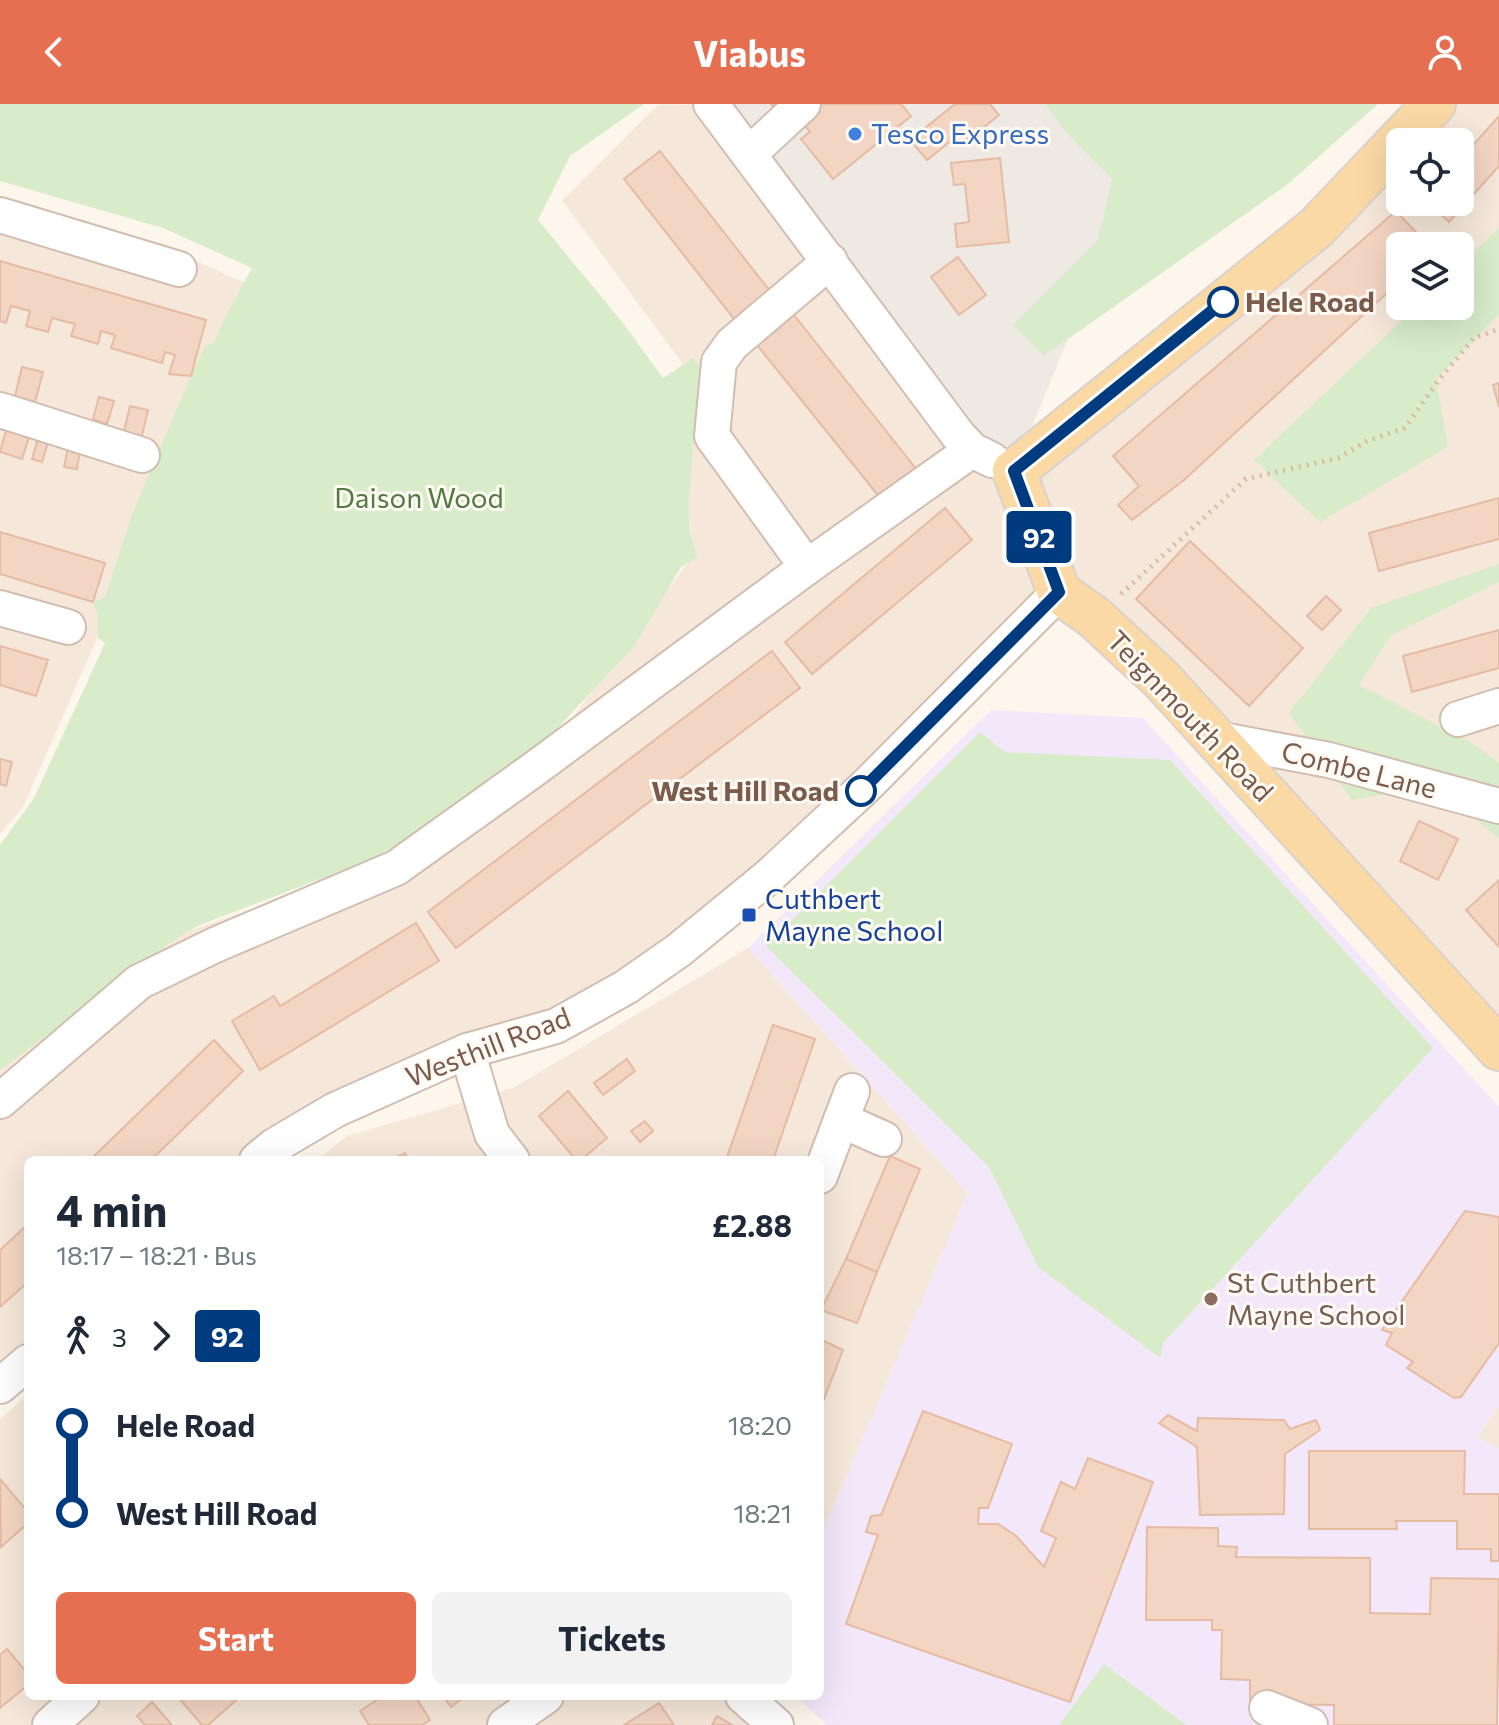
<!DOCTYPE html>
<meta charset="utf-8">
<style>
body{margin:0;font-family:Commissioner,sans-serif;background:#f2f2f3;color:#1f2937;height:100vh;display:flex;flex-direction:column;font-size:30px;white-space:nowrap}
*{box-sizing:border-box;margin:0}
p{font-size:26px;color:#747a83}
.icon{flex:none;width:44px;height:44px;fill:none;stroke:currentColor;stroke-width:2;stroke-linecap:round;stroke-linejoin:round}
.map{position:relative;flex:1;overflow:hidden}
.panel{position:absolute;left:24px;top:1052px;width:800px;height:544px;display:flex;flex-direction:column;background:#fff;border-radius:12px;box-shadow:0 8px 32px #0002}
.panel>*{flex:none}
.badge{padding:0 16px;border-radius:6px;font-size:28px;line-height:52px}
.controls{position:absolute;left:1386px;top:24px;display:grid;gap:16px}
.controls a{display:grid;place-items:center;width:88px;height:88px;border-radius:12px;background:#fff;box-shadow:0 8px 32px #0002;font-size:40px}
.map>.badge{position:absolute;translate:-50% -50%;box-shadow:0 0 0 4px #fff}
.legs{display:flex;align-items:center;gap:12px;height:88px;padding:0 32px;font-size:26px}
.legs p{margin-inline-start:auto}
.summary{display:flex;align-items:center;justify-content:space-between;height:136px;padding:0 32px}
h1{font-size:44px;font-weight:700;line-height:60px}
.action{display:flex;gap:16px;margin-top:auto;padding:16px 32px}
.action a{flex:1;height:92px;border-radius:12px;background:#e76f51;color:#fff;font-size:32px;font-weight:700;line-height:92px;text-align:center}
.action a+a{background:#f2f2f3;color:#1f2937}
ul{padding:0 32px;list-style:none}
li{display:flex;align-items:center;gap:28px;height:88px;font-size:30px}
li i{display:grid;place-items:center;width:12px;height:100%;margin:0 10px;background:currentColor}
li i::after{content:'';width:20px;height:20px;margin:-10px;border:6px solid;border-radius:50%;background:#fff}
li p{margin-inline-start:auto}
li:first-child i{background:linear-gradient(#0000 50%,currentColor 0)}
li:last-child i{background:linear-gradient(currentColor 50%,#0000 0)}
header{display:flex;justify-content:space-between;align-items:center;height:104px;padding:0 32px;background:#e76f51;color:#fff;font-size:36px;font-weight:700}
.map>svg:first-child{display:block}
.residential{fill:#f5e8da;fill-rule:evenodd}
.industrial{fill:#efe9e4}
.education{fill:#f3e8fa}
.green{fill:#d8ecc9}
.building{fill:#f3d5c3;stroke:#e6bba3;stroke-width:2}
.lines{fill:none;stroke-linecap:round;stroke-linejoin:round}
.minor-casing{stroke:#d1beb0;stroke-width:38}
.major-casing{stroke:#dad1cd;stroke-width:46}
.path{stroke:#d9b8a5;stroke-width:5;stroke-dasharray:2 6;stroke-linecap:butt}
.minor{stroke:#fff;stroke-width:34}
.major{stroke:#fbd9a5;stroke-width:42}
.line-1-casing{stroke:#fff;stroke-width:18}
.line-1{stroke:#003b80;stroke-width:12}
.shop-dot{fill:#3f7fe0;stroke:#fffaf3;stroke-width:3}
.stop-1-dot{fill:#fff;stroke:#003b80;stroke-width:4}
.transit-dot{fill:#1a4fb4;stroke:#fffaf3;stroke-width:3}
.education-dot{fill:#8d6e63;stroke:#fffaf3;stroke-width:3}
.labels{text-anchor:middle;stroke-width:6;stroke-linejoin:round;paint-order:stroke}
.shop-label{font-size:28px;fill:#366cbe;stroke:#fffaf3;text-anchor:start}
.stop-label{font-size:28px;font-weight:bold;fill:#7a5c4d;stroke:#fffaf3;text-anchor:start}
.park-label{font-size:28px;fill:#537a41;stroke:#fffaf3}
.street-label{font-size:28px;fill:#7a5c4d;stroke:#fffaf3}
.transit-label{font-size:28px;fill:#164399;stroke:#fffaf3;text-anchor:start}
.education-label{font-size:28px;fill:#785e54;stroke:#fffaf3;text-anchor:start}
</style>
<header><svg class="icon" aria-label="back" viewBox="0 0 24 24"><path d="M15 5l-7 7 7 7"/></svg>Viabus<svg class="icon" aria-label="person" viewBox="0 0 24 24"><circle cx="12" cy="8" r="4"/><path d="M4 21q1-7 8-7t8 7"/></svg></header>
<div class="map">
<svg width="1499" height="1621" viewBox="0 0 1499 1621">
<rect width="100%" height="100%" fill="#fdf6ec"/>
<g class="residential">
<path d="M711 0 1014 366 1434 0H1499V945L1059 488 679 846 257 1056H28V1258L0 1282V960L144 843 372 762 559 632 692 453 681 258 562 96 658 1ZM1400 38H1460V98H1400ZM1400 142H1460V202H1400Z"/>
<polygon points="0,94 167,144 252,182 23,703 0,730"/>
<polygon points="748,844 968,1089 820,1434 820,1056 317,1056 347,1032 513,984"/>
<polygon points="28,1291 28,1592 758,1592 751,1621 0,1621 0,1315"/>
<polygon points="1499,1302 1499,1345 1477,1334"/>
</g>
<polygon class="industrial" points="711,0 1164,0 1014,367 972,346"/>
<polygon class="education" points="991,606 1143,614 1499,1003 1499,1302 1477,1333 1499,1345 1499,1621 827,1621 796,1592 820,1592 820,1434 968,1089 748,844"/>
<g class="green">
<polygon points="0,0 644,0 570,52 538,116 623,219 663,274 693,254 699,262 689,397 690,428 697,453 681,463 635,541 554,628 469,698 370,756 200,821 181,831 0,966 0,741 34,694 105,539 98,534 98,511 93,498 105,493 133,408 191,272 205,243 214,238 224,215 252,164 163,124 0,77"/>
<polygon points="1045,0 1378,0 1288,80 1044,252 1013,221 1098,136 1112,75 1064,26"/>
<polygon points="1499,124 1499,210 1436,275 1448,343 1320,418 1254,356 1417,202 1460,202 1460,161"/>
<polygon points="1499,460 1499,478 1391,531 1359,581 1470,638 1499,659 1499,735 1474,714 1392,689 1352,696 1289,609 1371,504"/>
<polygon points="980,628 1005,648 1170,656 1433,944 1163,1239 1160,1254 1038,1163 989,1063 766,842"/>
<polygon points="1104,1560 1186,1621 1059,1621"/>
</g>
<g class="building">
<polygon points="771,0 901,0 911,12 833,75 801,35 810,28 788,1 778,8"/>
<polygon points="955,0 990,0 999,11 968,36 962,28 927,56 910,36"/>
<polygon points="1499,12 1499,62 1449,118 1427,98 1460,98 1460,56"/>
<polygon points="660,47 774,192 738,220 624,75"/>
<polygon points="1000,54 1009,138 957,143 955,120 969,118 965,80 954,81 951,59"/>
<polygon points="1396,107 1429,142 1400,142 1400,177 1184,376 1132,416 1118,401 1139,382 1113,352"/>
<polygon points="958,153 986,191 959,211 931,173"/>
<polygon points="0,157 206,216 191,272 169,270 175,251 165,248 162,259 111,244 115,231 101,227 98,240 71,232 75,220 52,214 48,228 26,222 30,207 11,202 6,219 0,217"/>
<polygon points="790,206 921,371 885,400 753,236"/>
<polygon points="22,263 43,268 35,298 15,292"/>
<polygon points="1499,279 1499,303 1493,281"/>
<polygon points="99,293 114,297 107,320 93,315"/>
<polygon points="130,302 148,306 141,336 123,331"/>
<polygon points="7,323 30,330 22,355 0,348"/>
<polygon points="38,335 48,338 42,358 32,355"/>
<polygon points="68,344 80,346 77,365 64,363"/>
<polygon points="1499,394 1499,435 1379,467 1369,429"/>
<polygon points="945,404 972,436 812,570 785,538"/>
<polygon points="0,428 105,459 93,498 0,470"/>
<polygon points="1190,437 1303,544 1249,602 1136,495"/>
<polygon points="1326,492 1341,506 1322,526 1307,512"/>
<polygon points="1499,526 1499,564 1412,588 1403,552"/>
<polygon points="0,542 48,556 36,592 0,581"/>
<polygon points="772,547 800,584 456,844 428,808"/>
<polygon points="0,655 12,658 6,682 0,680"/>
<polygon points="1419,717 1458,735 1438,776 1400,757"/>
<polygon points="1499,776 1499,843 1466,806"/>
<polygon points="416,819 439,857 260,966 232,917 274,892 280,902"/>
<polygon points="773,921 815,935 773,1056 726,1056"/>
<polygon points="214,936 243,967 151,1056 90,1056"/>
<polygon points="627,955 635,967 603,991 594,979"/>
<polygon points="568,987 607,1034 581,1056 576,1056 539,1012"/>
<polygon points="645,1017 653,1027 640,1038 631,1027"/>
<polygon points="405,1049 408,1056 390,1056"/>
<polygon points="890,1052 920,1065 877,1168 846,1155"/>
<polygon points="1465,1107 1499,1113 1499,1239 1461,1293 1454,1294 1407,1264 1413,1258 1386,1241 1392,1229 1382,1226"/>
<polygon points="28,1120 28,1178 0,1203 0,1146"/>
<polygon points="846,1155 877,1168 857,1219 821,1206"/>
<polygon points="820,1235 843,1246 824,1295 820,1293"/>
<polygon points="923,1307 1012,1340 988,1404 979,1404 978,1420 998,1420 1015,1431 1044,1463 1056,1434 1041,1427 1061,1378 1075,1385 1088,1354 1153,1378 1070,1598 846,1520 878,1431 866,1428 871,1412 881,1411"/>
<polygon points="1168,1311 1197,1327 1198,1314 1284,1316 1290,1325 1316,1316 1320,1326 1285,1350 1284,1410 1200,1411 1197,1343 1159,1319"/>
<polygon points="1309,1347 1465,1347 1464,1390 1499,1390 1499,1457 1491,1457 1491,1445 1457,1445 1457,1417 1396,1417 1397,1425 1309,1425"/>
<polygon points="0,1375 28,1408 28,1419 1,1443"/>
<polygon points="1147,1423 1218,1424 1218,1442 1237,1443 1236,1453 1370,1454 1370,1509 1430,1510 1431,1474 1499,1475 1497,1621 1334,1621 1334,1601 1250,1600 1250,1576 1221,1575 1222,1526 1212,1526 1212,1516 1146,1516"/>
<polygon points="7,1545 28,1570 28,1581 0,1604 0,1551"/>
<polygon points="177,1592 241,1592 208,1621 202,1621"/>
<polygon points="383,1592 415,1592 430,1616 422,1621 369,1621 360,1607"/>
<polygon points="443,1592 465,1592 451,1603"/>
<polygon points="152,1598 172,1621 145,1621 137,1612"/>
<polygon points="659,1599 674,1621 624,1621"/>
<polygon points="717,1612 732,1621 712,1621"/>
</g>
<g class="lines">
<g class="minor-casing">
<g id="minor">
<polyline points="711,0 958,331 972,346 992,356"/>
<polyline points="749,50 803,0"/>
<polyline points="0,111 179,165"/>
<polyline points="0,306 142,351"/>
<polyline points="807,463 712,332 719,258 732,240 830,157"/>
<polyline points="0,504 68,523"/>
<polyline points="1458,615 1499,602"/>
<polyline points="1217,635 1329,656 1499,702"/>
<polyline points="467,947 492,1030 512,1056"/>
<polyline points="0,997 139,878 215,841 396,764 537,663 807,463 972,346"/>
<polyline points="841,1016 884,1035"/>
<polyline points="257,1056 274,1042 335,1006 467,947 556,922 626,883 679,846 768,773 866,682 1059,488"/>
<polyline points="820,1072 852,987"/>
<polyline points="0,1282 28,1258"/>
<polyline points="743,1592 776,1621"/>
<polyline points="1267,1604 1310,1621"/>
<polyline points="50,1621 82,1592"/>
<polyline points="505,1621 546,1592"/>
</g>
</g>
<g class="major-casing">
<polyline id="major" points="1434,0 1316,124 1014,367 1059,488 1095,514 1161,575 1499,945"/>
</g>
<polyline class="path" points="1121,490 1246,375 1338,354 1367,337 1405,324 1438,277 1474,234 1499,225"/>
<use href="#minor" class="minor"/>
<use href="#major" class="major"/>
</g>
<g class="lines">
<g class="line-1-casing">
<polyline id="line-1" points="861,687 1059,488 1014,367 1223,198"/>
</g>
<use href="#line-1" class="line-1"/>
</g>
<circle class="shop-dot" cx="855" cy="30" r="8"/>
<g class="stop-1-dot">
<circle cx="1223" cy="198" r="14"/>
<circle cx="861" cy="687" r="14"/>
</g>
<rect class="transit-dot" x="741" y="803" width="16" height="16" rx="4"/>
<circle class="education-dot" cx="1211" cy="1195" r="8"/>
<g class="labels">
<g class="shop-label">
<text x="871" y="40">Tesco Express</text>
</g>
<g class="stop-label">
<text x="1245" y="208">Hele Road</text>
<text x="839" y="697" text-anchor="end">West Hill Road</text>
</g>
<g class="park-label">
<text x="419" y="404">Daison Wood</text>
</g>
<g class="street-label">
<text transform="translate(1190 612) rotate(46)" y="10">Teignmouth Road</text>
<text transform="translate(1359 666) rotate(14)" y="10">Combe Lane</text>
<text transform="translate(488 943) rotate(-21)" y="10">Westhill Road</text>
</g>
<g class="transit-label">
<text x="765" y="805">Cuthbert<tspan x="765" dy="32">Mayne School</tspan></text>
</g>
<g class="education-label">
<text x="1227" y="1189">St Cuthbert<tspan x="1227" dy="32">Mayne School</tspan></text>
</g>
</g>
</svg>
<div class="controls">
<a><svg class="icon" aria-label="locate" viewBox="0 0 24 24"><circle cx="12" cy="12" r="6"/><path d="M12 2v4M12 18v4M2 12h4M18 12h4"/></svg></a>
<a><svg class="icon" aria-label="layers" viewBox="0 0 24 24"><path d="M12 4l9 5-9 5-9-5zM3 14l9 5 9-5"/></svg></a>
</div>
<b class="badge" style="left:1039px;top:433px;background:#003b80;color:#fff">92</b>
<section class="panel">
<div class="summary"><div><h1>4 min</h1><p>18:17 – 18:21 · Bus</p></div><b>£2.88</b></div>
<div class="legs"><svg class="icon" aria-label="walk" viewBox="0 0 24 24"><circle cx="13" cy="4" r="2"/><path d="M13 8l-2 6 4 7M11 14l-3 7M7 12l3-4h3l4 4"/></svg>3<svg class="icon" aria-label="forward" viewBox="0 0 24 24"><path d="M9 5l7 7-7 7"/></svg><b class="badge" style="background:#003b80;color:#fff">92</b></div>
<ul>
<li><i style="color:#003b80"></i><b>Hele Road</b><p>18:20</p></li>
<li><i style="color:#003b80"></i><b>West Hill Road</b><p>18:21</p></li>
</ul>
<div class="action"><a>Start</a><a>Tickets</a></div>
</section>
</div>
